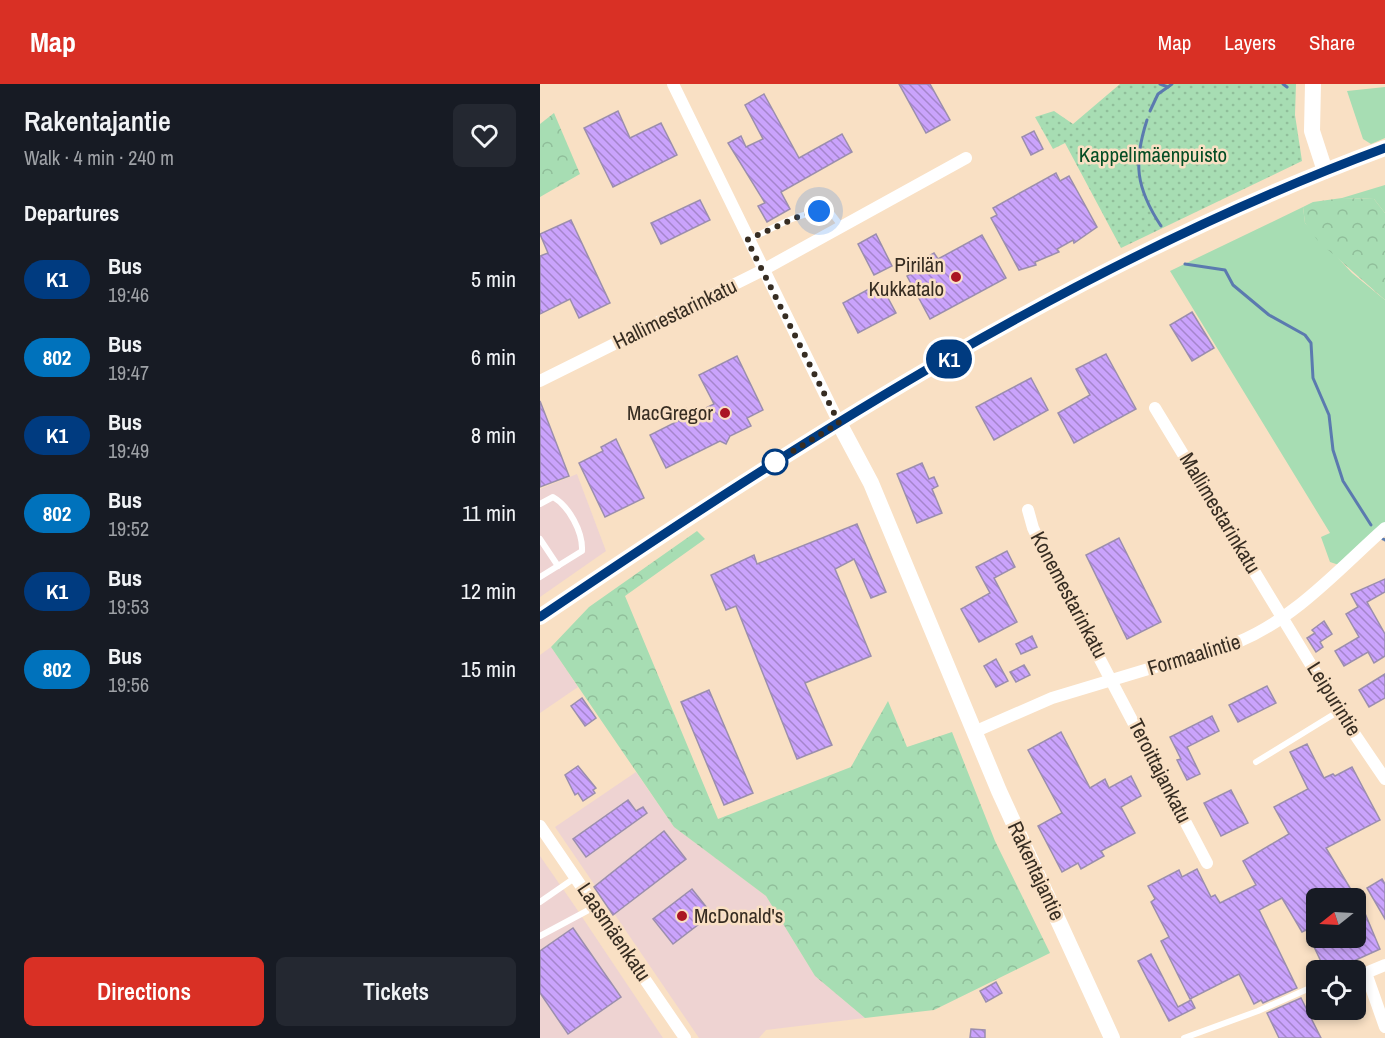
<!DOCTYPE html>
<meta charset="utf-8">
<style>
body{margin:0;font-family:"Archivo Narrow",sans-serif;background:#242831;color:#f1f3f6;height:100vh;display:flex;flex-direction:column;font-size:22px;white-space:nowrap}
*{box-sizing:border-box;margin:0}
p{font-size:20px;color:#9ea1a6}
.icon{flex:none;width:33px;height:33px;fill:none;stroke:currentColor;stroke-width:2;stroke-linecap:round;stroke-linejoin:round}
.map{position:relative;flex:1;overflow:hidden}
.details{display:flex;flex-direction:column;background:#171b24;width:540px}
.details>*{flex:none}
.badge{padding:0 12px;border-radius:20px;font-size:21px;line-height:39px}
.needle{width:39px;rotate:252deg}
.fabs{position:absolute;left:766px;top:804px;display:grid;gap:12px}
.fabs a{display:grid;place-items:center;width:60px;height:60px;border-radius:9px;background:#171b24;box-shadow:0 3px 9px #0003;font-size:30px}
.you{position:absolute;width:30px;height:30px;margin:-15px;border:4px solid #fff;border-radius:50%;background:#1a73e8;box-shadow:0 0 0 9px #1a73e833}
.map>.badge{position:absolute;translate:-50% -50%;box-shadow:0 0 0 3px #fff}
h2{padding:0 24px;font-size:22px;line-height:54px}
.round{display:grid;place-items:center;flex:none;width:63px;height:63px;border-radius:9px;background:#242831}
.overview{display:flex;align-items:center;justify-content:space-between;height:102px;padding:0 24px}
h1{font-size:28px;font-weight:600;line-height:45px}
.button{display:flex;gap:12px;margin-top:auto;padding:12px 24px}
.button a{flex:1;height:69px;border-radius:9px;background:#d93025;color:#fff;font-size:24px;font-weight:600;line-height:69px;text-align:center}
.button a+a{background:#242831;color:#f1f3f6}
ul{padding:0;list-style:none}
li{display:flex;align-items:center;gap:18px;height:78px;padding:0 24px}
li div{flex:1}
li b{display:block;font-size:22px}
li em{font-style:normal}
li .badge{min-width:66px;font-weight:700;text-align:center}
header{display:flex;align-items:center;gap:36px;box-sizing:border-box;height:84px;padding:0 30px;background:#d93025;color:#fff}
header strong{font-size:28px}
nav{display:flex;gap:33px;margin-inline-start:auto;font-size:21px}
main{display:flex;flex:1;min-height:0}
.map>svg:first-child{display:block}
.commercial{fill:#eed3d2}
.grass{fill:#a7ddb3}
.forest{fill:url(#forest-crowns)}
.park{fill:url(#park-dots)}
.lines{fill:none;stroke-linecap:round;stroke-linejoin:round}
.stream{stroke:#5b7aaf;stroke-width:3}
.building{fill:url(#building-back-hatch);stroke:#9b8ead;stroke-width:1.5;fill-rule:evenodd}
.lane{stroke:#fff;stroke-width:6}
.street{stroke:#fff;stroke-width:12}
.secondary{stroke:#fff;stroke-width:16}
.line-casing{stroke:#fff;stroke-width:14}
.line{stroke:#003b80;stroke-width:9}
.walk{stroke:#372d22;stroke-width:6;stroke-dasharray:0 10.8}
.poi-dot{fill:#aa1623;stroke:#f9e0c4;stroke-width:2}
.stop-dot{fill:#fff;stroke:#003b80;stroke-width:3}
.labels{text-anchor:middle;stroke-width:5;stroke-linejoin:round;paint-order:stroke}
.park-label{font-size:21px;fill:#044d24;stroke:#f9e0c4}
.poi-label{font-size:21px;fill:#372d22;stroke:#f9e0c4;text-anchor:end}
.street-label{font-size:21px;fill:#372d22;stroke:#f9e0c4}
</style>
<header>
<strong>Map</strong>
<nav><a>Map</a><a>Layers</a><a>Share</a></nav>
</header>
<main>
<section class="details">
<div class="overview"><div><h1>Rakentajantie</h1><p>Walk · 4 min · 240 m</p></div><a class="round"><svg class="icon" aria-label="heart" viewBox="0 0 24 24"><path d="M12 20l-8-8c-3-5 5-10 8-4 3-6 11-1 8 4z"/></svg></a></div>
<h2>Departures</h2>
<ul>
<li><span class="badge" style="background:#003b80;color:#fff">K1</span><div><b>Bus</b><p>19:46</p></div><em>5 min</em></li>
<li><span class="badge" style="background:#0072bc;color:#fff">802</span><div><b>Bus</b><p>19:47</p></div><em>6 min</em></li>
<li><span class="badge" style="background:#003b80;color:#fff">K1</span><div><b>Bus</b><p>19:49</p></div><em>8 min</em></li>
<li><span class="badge" style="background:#0072bc;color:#fff">802</span><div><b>Bus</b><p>19:52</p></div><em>11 min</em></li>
<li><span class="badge" style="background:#003b80;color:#fff">K1</span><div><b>Bus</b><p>19:53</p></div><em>12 min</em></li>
<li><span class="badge" style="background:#0072bc;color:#fff">802</span><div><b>Bus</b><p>19:56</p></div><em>15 min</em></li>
</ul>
<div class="button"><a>Directions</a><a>Tickets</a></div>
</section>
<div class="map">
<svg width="845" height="954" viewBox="0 0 845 954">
<defs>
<pattern id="forest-crowns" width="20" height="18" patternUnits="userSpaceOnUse" patternTransform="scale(1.5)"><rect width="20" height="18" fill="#a7ddb3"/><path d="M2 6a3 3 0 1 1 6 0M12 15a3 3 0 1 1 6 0" fill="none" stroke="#90be9a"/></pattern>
<pattern id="park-dots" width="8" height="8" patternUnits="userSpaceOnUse" patternTransform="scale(1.5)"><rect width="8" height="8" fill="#a7ddb3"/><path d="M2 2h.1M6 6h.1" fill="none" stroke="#90be9a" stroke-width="1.8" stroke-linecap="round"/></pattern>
<pattern id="building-back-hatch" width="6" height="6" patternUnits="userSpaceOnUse" patternTransform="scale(1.5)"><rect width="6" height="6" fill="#caa3fc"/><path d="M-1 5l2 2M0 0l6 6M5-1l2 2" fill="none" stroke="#a585cc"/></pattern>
</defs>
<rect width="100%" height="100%" fill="#f9e0c4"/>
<g class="commercial">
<polygon points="37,390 66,467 0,513 0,405"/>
<polygon points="11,563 38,603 0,629 0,571"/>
<polygon points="96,688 134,743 226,812 275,892 325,934 226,946 219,954 159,954 15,743"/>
<polygon points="0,772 32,818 123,954 0,954"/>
</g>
<g class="grass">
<polygon points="845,3 845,54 831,60 823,55 807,7"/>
<polygon points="845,101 845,129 834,115 802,114"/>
<polygon points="763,123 765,139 812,189 845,216 845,442 802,482 790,478 781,453 790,449 630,187"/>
</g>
<g class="forest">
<polygon points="14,29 40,90 0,113 0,40"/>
<polygon points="802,114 834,115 845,129 845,216 778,157 765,139 763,123 773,118"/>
<polygon points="157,447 165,455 85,512 178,735 311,683 348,617 367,663 412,648 455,757 510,869 394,926 325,934 275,892 226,812 134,743 11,563 49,523"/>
</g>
<polygon class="park" points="580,0 756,0 755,31 762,77 581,164 525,59 513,65 495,33 514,27 533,40"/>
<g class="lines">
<g class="stream">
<polyline points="620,0 628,3 632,0"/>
<polyline points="743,0 747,3"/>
<polyline points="610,27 618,10 628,3"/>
<path d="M607 36C593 79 596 104 621 142"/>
<polyline points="645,180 685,186 693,201 729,231 765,251 771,259 773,294 789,331 793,366 803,397 831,441"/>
<polyline points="843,455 845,456"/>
</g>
</g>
<g class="building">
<polygon points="359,0 390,0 410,36 386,49"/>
<polygon points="224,10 259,74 302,50 312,68 241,108 250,125 227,138 218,122 225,119 188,59 201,52 206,63 223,55 205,21"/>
<polygon points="78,27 90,54 121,39 137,71 73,103 44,44"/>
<polygon points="494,47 503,65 491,71 482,53"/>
<polygon points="516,89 520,97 529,92 557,143 534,159 533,156 517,165 519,168 495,178 496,181 479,186 451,134 457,131 453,124"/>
<polygon points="160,116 170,136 121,160 111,139"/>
<polygon points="31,136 70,219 39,234 30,215 0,230 0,172 8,169 0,150"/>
<polygon points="336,150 352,182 334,191 318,160"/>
<polygon points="442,151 466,194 390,235 367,192 386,182 382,176 394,169 398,175"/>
<polygon points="340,199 356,229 318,249 303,219"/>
<polygon points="652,228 674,264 652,277 630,241"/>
<polygon points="566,270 596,325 534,359 518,329 550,311 536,285"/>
<polygon points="197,272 223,326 207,334 211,342 190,352 186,360 180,357 126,384 110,351 142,335 138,327 146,324 150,332 174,320 159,291"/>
<polygon points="491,294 508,326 454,356 436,323"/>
<polygon points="0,317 29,392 0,403"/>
<polygon points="76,355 104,414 65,433 39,379 63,367 61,363"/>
<polygon points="382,379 389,395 394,393 398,402 392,405 402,429 377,439 357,390"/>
<polygon points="317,440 346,508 331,514 314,475 295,485 331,572 265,599 292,661 257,675 196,522 186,526 171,491 214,471 217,480"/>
<polygon points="579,454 621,538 587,555 546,471"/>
<polygon points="467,467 475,483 454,494 477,538 439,558 421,525 450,509 436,483"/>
<polygon points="845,495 845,508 827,518 845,550 845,572 834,579 828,568 804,582 795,567 819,553 806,530 818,523 811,510"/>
<polygon points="784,537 792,550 780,558 783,563 776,568 767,554 775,549 772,546"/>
<polygon points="492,552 497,563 481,570 476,560"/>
<polygon points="456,575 468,597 456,603 444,582"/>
<polygon points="484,581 490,591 476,598 470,588"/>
<polygon points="845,590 845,614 829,623 819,606"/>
<polygon points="727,602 736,619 698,638 689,621"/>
<polygon points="169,606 213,709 184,721 141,618"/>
<polygon points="42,614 56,634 45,642 31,622"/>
<polygon points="672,632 679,647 647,663 660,690 647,696 637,676 641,675 630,653"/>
<polygon points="521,648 550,704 565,695 569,704 591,692 601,712 581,723 595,749 561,767 564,772 541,785 538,779 522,788 498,742 522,729 488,666"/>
<path d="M767 660 784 694 793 690 795 692 812 683 840 736 786 764 816 814V808L840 865 798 884 799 886H785L766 846 762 848 742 814 719 826 757 904 723 919 721 916 714 920 699 890 650 915 621 857 629 853 611 818 615 815 608 802 639 786 642 793 657 785 671 813 675 811 680 819 716 801 703 777 749 750 734 723 768 705 750 668ZM777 814H816V854H777Z"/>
<polygon points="38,682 56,704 53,706 55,709 43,717 38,709 35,711 25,691"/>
<polygon points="691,706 708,739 681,752 664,719"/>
<polygon points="88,716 96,727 103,723 107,729 46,773 33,755"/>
<polygon points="124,747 146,775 73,831 54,803"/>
<polygon points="842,795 845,800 845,835 827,804"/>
<polygon points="152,805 172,830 133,860 113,835"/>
<polygon points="33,844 81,913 28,950 0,909 0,867"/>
<polygon points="611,870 638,923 651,916 655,924 629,937 598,877"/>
<polygon points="456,898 462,909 446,918 440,907"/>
<polygon points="761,914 781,954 739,954 727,929"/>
<polygon points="431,945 445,946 445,954 430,954"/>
</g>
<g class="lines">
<g class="lane">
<path d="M208 156C233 145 263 123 292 130L302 143"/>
<path d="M0 420 13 413C29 422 43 448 42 467L0 493"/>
<polyline points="0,455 18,482"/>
<polyline points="716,678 799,627"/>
<polyline points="0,818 36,793"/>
<polyline points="0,852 56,822"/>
<polyline points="644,954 718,927 770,904 777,904"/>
</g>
<g class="street">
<polyline points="133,0 299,339"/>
<polyline points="0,297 223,186 426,74"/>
<polyline points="615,324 799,627 845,695"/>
<polyline points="488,426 493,444 512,484 667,779"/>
<path d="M434 648 512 614 698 558C756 534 799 485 845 444"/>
<polyline points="0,742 145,954"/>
<polyline points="826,889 845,943"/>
<polyline points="816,893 845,881"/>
</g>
<g class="secondary">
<polyline points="773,0 772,47 785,87"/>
<polyline points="299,339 331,399 459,707 572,954"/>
<path d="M0 533C264 354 544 175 845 64"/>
</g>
</g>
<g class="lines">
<g class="line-casing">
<path id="line" d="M0 533C266 353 542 176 845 64"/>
</g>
<use href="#line" class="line"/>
<polyline class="walk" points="235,378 299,339 207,156 262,131 279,127"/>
</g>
<g class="poi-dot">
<circle cx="416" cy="193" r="6"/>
<circle cx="185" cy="329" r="6"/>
<circle cx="142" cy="832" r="6"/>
</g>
<circle class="stop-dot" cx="235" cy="378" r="12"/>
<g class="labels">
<g class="park-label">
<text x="613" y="78">Kappelimäenpuisto</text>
</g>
<g class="poi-label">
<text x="404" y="188">Pirilän<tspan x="404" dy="24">Kukkatalo</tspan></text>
<text x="173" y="336">MacGregor</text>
<text x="154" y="839" text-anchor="start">McDonald's</text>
</g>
<g class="street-label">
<text transform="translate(135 230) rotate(-26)" y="7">Hallimestarinkatu</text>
<text transform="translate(680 429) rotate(59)" y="7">Mallimestarinkatu</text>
<text transform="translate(529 511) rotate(62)" y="7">Konemestarinkatu</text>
<text transform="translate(654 571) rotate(-17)" y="7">Formaalintie</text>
<text transform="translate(794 615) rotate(58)" y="7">Leipurintie</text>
<text transform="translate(620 687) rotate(63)" y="7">Teroittajankatu</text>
<text transform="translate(496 787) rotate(65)" y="7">Rakentajantie</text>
<text transform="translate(74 848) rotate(56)" y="7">Laasmäenkatu</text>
</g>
</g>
</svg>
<div class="fabs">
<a><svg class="needle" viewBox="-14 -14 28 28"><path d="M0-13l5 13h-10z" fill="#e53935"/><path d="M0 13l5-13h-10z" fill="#9ea1a6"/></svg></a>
<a><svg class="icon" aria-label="locate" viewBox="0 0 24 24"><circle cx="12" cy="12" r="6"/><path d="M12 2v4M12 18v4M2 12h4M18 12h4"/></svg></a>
</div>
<div class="you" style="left:279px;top:127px"></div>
<b class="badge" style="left:409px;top:275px;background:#003b80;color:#fff">K1</b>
</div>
</main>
